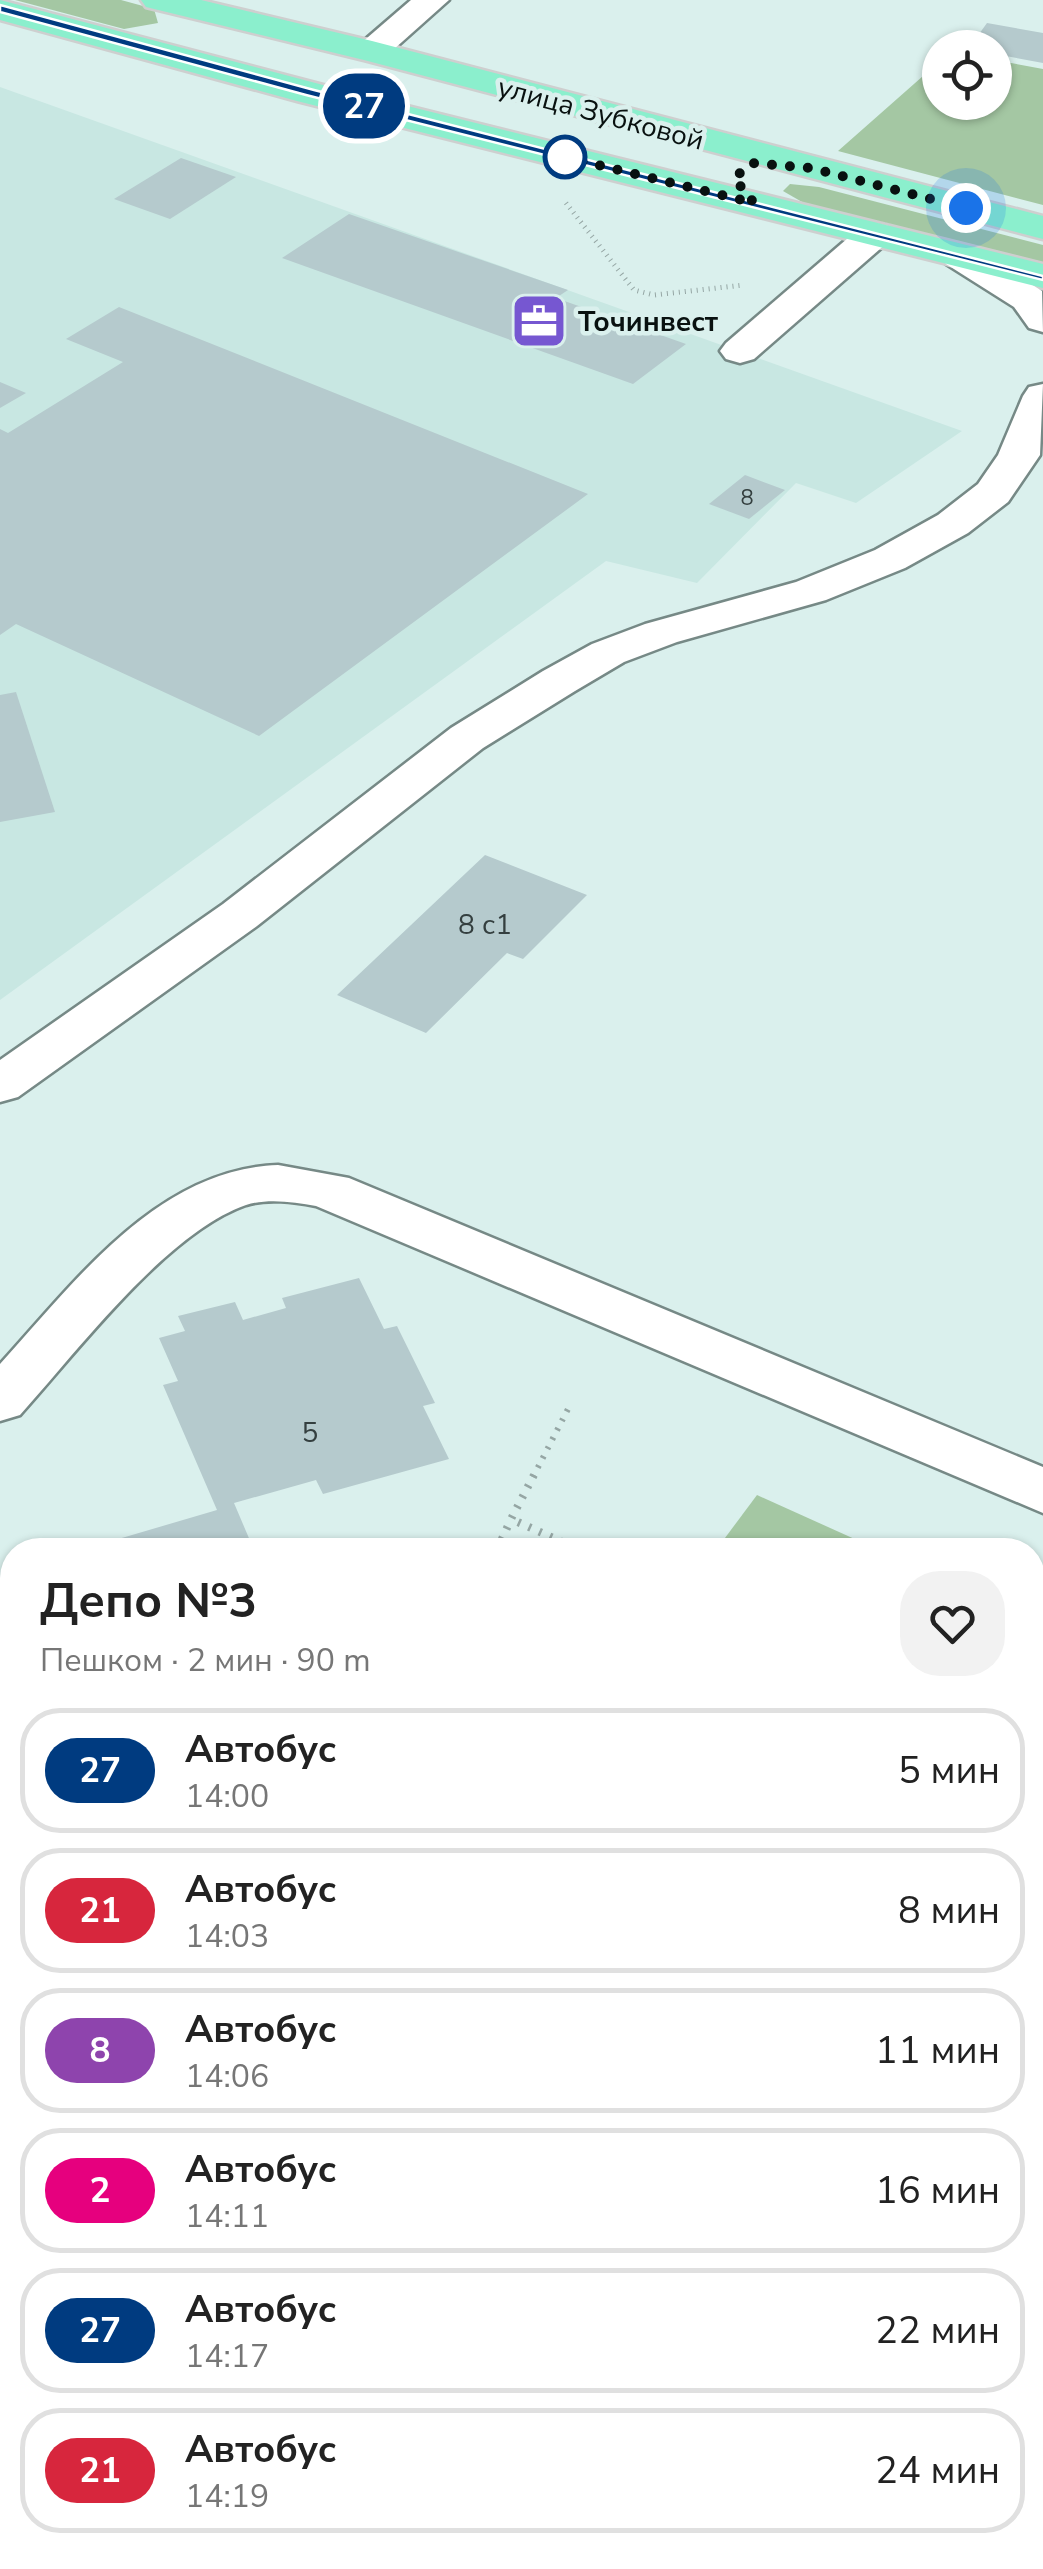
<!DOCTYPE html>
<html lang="ru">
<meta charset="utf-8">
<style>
body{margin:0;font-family:"Nunito Sans",sans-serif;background:#f2f2f2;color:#222;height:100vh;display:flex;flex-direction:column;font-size:38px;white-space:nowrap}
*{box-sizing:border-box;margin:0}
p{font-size:32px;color:#767676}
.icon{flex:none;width:55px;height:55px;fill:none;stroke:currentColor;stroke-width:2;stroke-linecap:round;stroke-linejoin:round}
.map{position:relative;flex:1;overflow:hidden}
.side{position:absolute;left:0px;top:1538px;width:1045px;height:1032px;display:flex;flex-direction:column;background:#fff;border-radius:40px 40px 0 0;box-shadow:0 2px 8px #0004}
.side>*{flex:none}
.badge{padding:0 20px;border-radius:32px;font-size:35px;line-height:65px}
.buttons{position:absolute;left:922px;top:30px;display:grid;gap:20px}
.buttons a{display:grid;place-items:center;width:90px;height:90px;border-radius:50%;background:#fff;box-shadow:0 2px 8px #0004;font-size:50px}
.you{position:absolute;width:50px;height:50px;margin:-25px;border:8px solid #fff;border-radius:50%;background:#1a73e8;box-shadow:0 0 0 15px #1a73e833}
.map>.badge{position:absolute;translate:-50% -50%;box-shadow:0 0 0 5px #fff}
.round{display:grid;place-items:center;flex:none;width:105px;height:105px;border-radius:40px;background:#f2f2f2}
.summary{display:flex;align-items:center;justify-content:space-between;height:170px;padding:0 40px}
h1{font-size:48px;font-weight:700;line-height:75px}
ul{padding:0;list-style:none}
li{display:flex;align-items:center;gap:30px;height:125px;margin:0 20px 15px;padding:0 20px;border:5px solid #e0e0e0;border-radius:40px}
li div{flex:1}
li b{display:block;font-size:38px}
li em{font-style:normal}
li .badge{min-width:110px;font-weight:700;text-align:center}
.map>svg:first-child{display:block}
.built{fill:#c8e7e2}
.green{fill:#a4c7a3}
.building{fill:#b5cacd}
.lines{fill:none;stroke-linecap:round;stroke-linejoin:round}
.minor-casing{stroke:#768986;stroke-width:5}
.major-casing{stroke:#cecfcf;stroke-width:5}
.path-far2{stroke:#95a6a4;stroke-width:5;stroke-dasharray:1 5;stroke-linecap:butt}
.path-far1{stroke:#95a6a4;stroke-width:6;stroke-dasharray:2.5 8;stroke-linecap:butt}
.path{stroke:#95a6a4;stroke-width:8;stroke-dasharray:2.5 9;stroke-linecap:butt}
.minor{fill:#fff;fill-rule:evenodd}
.major{fill:#8befcd;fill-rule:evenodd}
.line{fill:#003b80;stroke:#fff;stroke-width:2.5}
.walk{stroke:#091110;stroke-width:10;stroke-dasharray:0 18}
.stop-dot{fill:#fff;stroke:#003b80;stroke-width:5}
.labels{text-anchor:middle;stroke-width:9;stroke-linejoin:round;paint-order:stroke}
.far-number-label{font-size:22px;fill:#343f3f}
.far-street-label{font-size:28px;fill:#091110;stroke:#daf0ed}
.far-poi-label{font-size:28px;font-weight:bold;fill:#091110;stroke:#daf0ed;text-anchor:start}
.number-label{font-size:28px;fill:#343f3f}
</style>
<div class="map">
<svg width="1043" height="2569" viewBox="0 0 1043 2569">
<rect width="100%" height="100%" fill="#daf0ed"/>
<polygon class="built" points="0,87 962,431 856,503 796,483 697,583 606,561 0,1000"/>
<g class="green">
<polygon points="15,0 121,0 154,9 158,23 124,29"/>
<polygon points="995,60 1043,69 1043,205 838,151 940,61 940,102 995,102"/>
<polygon points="790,184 819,187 1043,245 1043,263 809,206 783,191"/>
<polygon points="757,1495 879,1550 716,1550"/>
</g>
<g class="building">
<polygon points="987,23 1043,33 1043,63 995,54 995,48 969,48"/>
<polygon points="181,158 236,177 170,219 114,199"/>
<polygon points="349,214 568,290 556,298 686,344 633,384 282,258"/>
<polygon points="119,307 588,494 259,736 16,624 0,635 0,429 8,433 123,362 66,339"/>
<polygon points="0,382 26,393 0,408"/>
<polygon points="745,475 785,490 749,519 709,504"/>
<polygon points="16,692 55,812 0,822 0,695"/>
<polygon points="485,855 587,895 523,959 507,953 426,1033 337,995"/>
<polygon points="359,1278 384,1329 397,1326 435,1403 423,1406 449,1459 323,1494 316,1480 234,1503 254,1550 81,1550 217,1510 163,1385 178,1381 159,1338 185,1331 178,1316 235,1302 243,1320 286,1308 282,1298"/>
<polygon points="12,1577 12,1696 0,1662 0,1633 11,1630 0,1598 0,1580"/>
<polygon points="12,1799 12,2054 0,2058 0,1803"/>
</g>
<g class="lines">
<g class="minor-casing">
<g id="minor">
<polygon points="411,0 449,0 384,58 372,61 360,58 355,51 360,44"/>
<polygon points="875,223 888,226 894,234 888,242 754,359 740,363 726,359 720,351 726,343 862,226"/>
<polygon points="960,245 974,248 1042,291 1043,332 1029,328 1014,307 946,264 941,256 946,248"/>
<polygon points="1043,384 1040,455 1008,502 968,533 905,568 826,600 677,642 624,662 575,691 483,748 257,926 18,1097 0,1102 0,1060 223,904 451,728 543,671 592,644 645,624 796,582 875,550 938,515 978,484 998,455 1023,396 1029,387"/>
<path d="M278 1165 349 1178 1043 1467V1513L316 1206C294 1202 268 1198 246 1205 166 1233 77 1352 20 1415L0 1421V1364C74 1283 157 1169 278 1165Z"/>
</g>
</g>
<g class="major-casing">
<g id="major">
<polygon points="0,0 323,85 1043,264 1043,288 297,101 0,20"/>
<polygon points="141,0 201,0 372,41 1043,216 1043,239 364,60 146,7"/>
</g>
</g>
<polyline class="path-far2" points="566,203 634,290 654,295 744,285"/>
<polyline class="path-far1" points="533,1477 568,1409"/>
<g class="path">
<polyline points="534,1475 511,1519 580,1550"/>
<polyline points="497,1550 511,1519"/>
<polyline points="0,2184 12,2179"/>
<polyline points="0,2245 12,2251"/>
</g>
<use href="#minor" class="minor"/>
<use href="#major" class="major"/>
</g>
<polygon class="line" points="0,5 314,90 1043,276 1043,280 306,95 0,12"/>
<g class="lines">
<polyline class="walk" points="565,157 754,203 734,178 752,163 811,168 966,208"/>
</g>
<defs>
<g id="office-square" transform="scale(2.875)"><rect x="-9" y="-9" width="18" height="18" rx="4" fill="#7657d1" stroke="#daf0ed"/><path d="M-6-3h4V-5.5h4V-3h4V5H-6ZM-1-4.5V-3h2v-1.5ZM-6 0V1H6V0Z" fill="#fff"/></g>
</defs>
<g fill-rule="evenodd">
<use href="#office-square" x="539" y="321"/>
</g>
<circle class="stop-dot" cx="565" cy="157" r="20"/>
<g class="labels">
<g class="far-number-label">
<text x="747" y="505">8</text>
</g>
<g class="far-street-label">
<text transform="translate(601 113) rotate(15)" y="10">улица Зубковой</text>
</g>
<g class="far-poi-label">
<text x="578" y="331">Точинвест</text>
</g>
<g class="number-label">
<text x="485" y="934">8 с1</text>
<text x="310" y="1442">5</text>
</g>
</g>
</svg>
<div class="buttons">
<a><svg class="icon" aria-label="locate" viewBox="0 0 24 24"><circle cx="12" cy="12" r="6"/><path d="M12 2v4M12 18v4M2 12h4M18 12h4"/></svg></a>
</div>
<div class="you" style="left:966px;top:208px"></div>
<b class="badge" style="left:364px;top:106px;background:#003b80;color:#fff">27</b>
<section class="side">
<div class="summary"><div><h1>Депо №3</h1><p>Пешком · 2 мин · 90 m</p></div><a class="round"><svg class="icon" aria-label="heart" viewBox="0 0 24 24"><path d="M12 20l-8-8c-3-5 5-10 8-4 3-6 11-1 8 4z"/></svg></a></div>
<ul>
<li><span class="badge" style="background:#003b80;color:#fff">27</span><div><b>Автобус</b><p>14:00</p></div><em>5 мин</em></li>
<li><span class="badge" style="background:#d7263d;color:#fff">21</span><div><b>Автобус</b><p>14:03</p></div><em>8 мин</em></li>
<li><span class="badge" style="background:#8e44ad;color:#fff">8</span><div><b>Автобус</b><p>14:06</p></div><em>11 мин</em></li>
<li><span class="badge" style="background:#e6007e;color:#fff">2</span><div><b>Автобус</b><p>14:11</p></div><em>16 мин</em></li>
<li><span class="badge" style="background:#003b80;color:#fff">27</span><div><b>Автобус</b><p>14:17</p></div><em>22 мин</em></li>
<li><span class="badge" style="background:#d7263d;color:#fff">21</span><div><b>Автобус</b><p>14:19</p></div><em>24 мин</em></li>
</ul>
</section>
</div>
